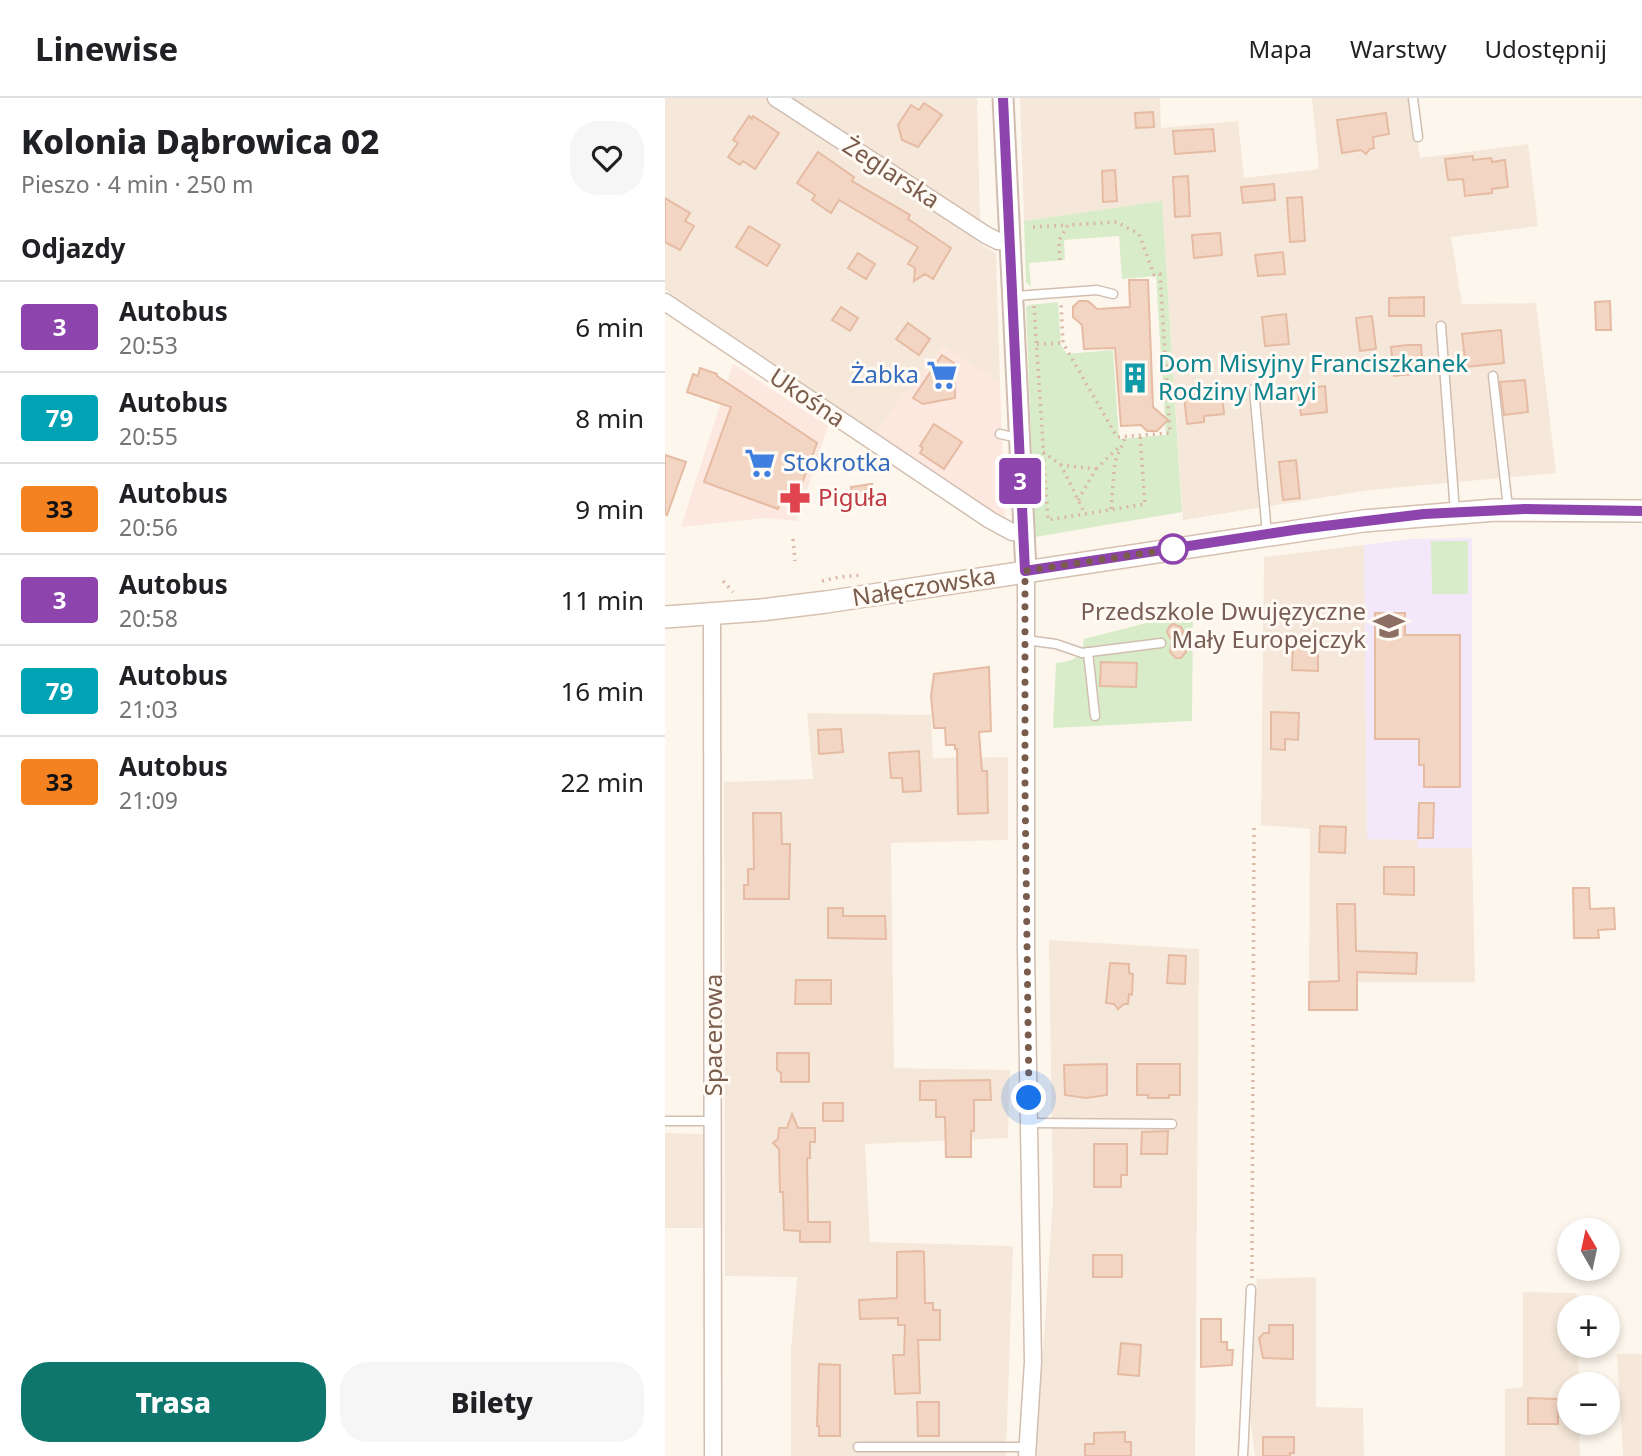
<!DOCTYPE html>
<html lang="pl">
<meta charset="utf-8">
<style>
body{margin:0;font-family:"Noto Sans",sans-serif;background:#f6f6f6;color:#202124;height:100vh;display:flex;flex-direction:column;font-size:26px;white-space:nowrap}
*{box-sizing:border-box;margin:0}
p{font-size:23px;color:#757577}
.icon{flex:none;width:38px;height:38px;fill:none;stroke:currentColor;stroke-width:2;stroke-linecap:round;stroke-linejoin:round}
.map{position:relative;flex:1;overflow:hidden}
.side{display:flex;flex-direction:column;background:#fff;width:665px}
.side>*{flex:none}
.badge{padding:0 14px;border-radius:5px;font-size:24px;line-height:46px}
.needle{width:46px;rotate:351deg}
.controls{position:absolute;left:892px;top:1120px;display:grid;gap:14px}
.controls a{display:grid;place-items:center;width:63px;height:63px;border-radius:50%;background:#fff;box-shadow:0 4px 10px #0003;font-size:35px}
.you{position:absolute;width:35px;height:35px;margin:-18px;border:5px solid #fff;border-radius:50%;background:#1a73e8;box-shadow:0 0 0 10px #1a73e833}
.map>.badge{position:absolute;translate:-50% -50%;box-shadow:0 0 0 4px #fff}
h2{padding:0 21px;font-size:26px;line-height:63px}
.round{display:grid;place-items:center;flex:none;width:74px;height:74px;border-radius:28px;background:#f6f6f6}
.overview{display:flex;align-items:center;justify-content:space-between;height:119px;padding:0 21px}
h1{font-size:33px;font-weight:800;line-height:52px}
.action{display:flex;gap:14px;margin-top:auto;padding:14px 21px}
.action a{flex:1;height:80px;border-radius:28px;background:#0f766e;color:#fff;font-size:28px;font-weight:800;line-height:80px;text-align:center}
.action a+a{background:#f6f6f6;color:#202124}
ul{padding:0;list-style:none}
li{display:flex;align-items:center;gap:21px;height:91px;padding:0 21px;border-top:2px solid #e0e0e0}
li div{flex:1}
li b{display:block;font-size:26px}
li em{font-style:normal}
li .badge{min-width:77px;font-weight:700;text-align:center}
header{display:flex;align-items:center;gap:42px;box-sizing:border-box;height:98px;padding:0 35px;background:#fff;border-bottom:2px solid #e0e0e0}
header strong{font-size:33px}
nav{display:flex;gap:38px;margin-inline-start:auto;font-size:24px}
main{display:flex;flex:1;min-height:0}
.map>svg:first-child{display:block}
.residential{fill:#f5e8da}
.commercial{fill:#fde8e0}
.education{fill:#f3e8fa}
.green{fill:#d8ecc9}
.building{fill:#f3d5c3;stroke:#e6bba3;stroke-width:2}
.lines{fill:none;stroke-linecap:round;stroke-linejoin:round}
.service-casing{stroke:#d1beb0;stroke-width:11}
.minor-casing{stroke:#d1beb0;stroke-width:19}
.tertiary-casing{stroke:#d1beb0;stroke-width:23}
.secondary-casing{stroke:#d6c0b0;stroke-width:24}
.path{stroke:#d9b8a5;stroke-width:3.5;stroke-dasharray:2 5;stroke-linecap:butt}
.service{stroke:#fff;stroke-width:8}
.minor{stroke:#fff;stroke-width:16}
.tertiary{stroke:#fff;stroke-width:19}
.secondary{stroke:#fff;stroke-width:21}
.line-casing{stroke:#fff;stroke-width:16}
.line{stroke:#8e44ad;stroke-width:10}
.walk{stroke:#7a5c4d;stroke-width:7;stroke-dasharray:0 12.6}
.stop-dot{fill:#fff;stroke:#8e44ad;stroke-width:3.5}
.labels{text-anchor:middle;stroke-width:6;stroke-linejoin:round;paint-order:stroke}
.street-label{font-size:24px;fill:#7a5c4d;stroke:#fffaf3}
.culture-label{font-size:24px;fill:#0d838f;stroke:#fffaf3;text-anchor:start}
.shop-label{font-size:24px;fill:#366cbe;stroke:#fffaf3;text-anchor:end}
.health-label{font-size:24px;fill:#be3a42;stroke:#fffaf3;text-anchor:start}
.education-label{font-size:24px;fill:#785e54;stroke:#fffaf3;text-anchor:end}
</style>
<header>
<strong>Linewise</strong>
<nav><a>Mapa</a><a>Warstwy</a><a>Udostępnij</a></nav>
</header>
<main>
<section class="side">
<div class="overview"><div><h1>Kolonia Dąbrowica 02</h1><p>Pieszo · 4 min · 250 m</p></div><a class="round"><svg class="icon" aria-label="heart" viewBox="0 0 24 24"><path d="M12 20l-8-8c-3-5 5-10 8-4 3-6 11-1 8 4z"/></svg></a></div>
<h2>Odjazdy</h2>
<ul>
<li><span class="badge" style="background:#8e44ad;color:#fff">3</span><div><b>Autobus</b><p>20:53</p></div><em>6 min</em></li>
<li><span class="badge" style="background:#00a3b4;color:#fff">79</span><div><b>Autobus</b><p>20:55</p></div><em>8 min</em></li>
<li><span class="badge" style="background:#f58220;color:#111">33</span><div><b>Autobus</b><p>20:56</p></div><em>9 min</em></li>
<li><span class="badge" style="background:#8e44ad;color:#fff">3</span><div><b>Autobus</b><p>20:58</p></div><em>11 min</em></li>
<li><span class="badge" style="background:#00a3b4;color:#fff">79</span><div><b>Autobus</b><p>21:03</p></div><em>16 min</em></li>
<li><span class="badge" style="background:#f58220;color:#111">33</span><div><b>Autobus</b><p>21:09</p></div><em>22 min</em></li>
</ul>
<div class="action"><a>Trasa</a><a>Bilety</a></div>
</section>
<div class="map">
<svg width="977" height="1358" viewBox="0 0 977 1358">
<rect width="100%" height="100%" fill="#fdf6ec"/>
<g class="residential">
<polygon points="0,0 312,0 315,120 310,142 331,156 335,285 278,248 210,334 0,192"/>
<polygon points="355,0 495,0 496,30 573,23 579,80 654,71 647,0 746,0 755,60 863,46 873,128 786,139 797,206 871,205 891,375 705,392 518,422 497,103 359,123"/>
<polygon points="699,447 702,741 753,742 753,750 807,750 810,884 644,884 645,731 596,727 599,459"/>
<polygon points="142,615 266,617 268,660 343,659 343,742 226,745 229,970 345,972 343,1040 200,1046 205,1144 348,1148 341,1358 126,1358 126,1253 132,1179 60,1178 59,684 148,681"/>
<polygon points="384,842 534,851 530,1358 371,1358 388,1102"/>
<polygon points="0,1035 39,1036 40,1130 0,1130"/>
<polygon points="651,1179 651,1309 698,1310 699,1358 590,1358 585,1318 592,1181"/>
<polygon points="858,1194 912,1195 912,1209 905,1209 905,1248 913,1248 914,1286 905,1286 905,1325 914,1325 915,1358 840,1358 840,1291 858,1289"/>
<polygon points="952,1256 977,1256 977,1358 958,1358"/>
</g>
<g class="commercial">
<polygon points="278,247 335,285 340,423 210,334"/>
<polygon points="68,266 163,328 132,423 100,420 16,429"/>
</g>
<polygon class="education" points="807,440 807,750 753,750 752,742 702,741 699,447 745,441"/>
<g class="green">
<polygon points="497,103 517,414 370,439 361,209 364,207 393,204 396,247 402,256 448,252 454,341 501,337 491,178 457,181 454,138 399,142 400,162 364,165 366,189 361,184 359,123"/>
<polygon points="766,443 803,443 803,496 767,496"/>
<path d="M528 513 527 623 388 630 391 565C410 563 416 560 419 541Z"/>
</g>
<g class="building">
<polygon points="259,5 277,17 253,49 237,42 233,27 246,7 254,12"/>
<polygon points="488,14 489,29 471,30 470,15"/>
<polygon points="721,15 724,36 708,39 709,50 705,51 701,56 696,52 677,55 672,22"/>
<polygon points="84,18 87,21 88,18 114,35 90,71 78,63 75,67 63,59 73,45 68,42"/>
<polygon points="548,31 550,53 510,56 508,33"/>
<polygon points="153,54 189,79 187,83 245,117 243,121 286,150 268,181 260,176 249,183 250,170 243,166 253,149 174,102 166,115 147,102 150,97 132,85"/>
<polygon points="808,58 808,62 826,60 827,64 840,62 843,89 827,91 827,95 800,98 798,81 783,82 780,61"/>
<polygon points="450,72 452,103 438,104 437,73"/>
<polygon points="523,78 525,118 510,119 508,79"/>
<polygon points="609,86 610,102 578,105 576,89"/>
<polygon points="637,99 640,143 625,144 622,100"/>
<polygon points="0,100 25,115 20,123 29,128 15,152 0,144"/>
<polygon points="84,128 115,147 102,168 71,149"/>
<polygon points="555,135 557,157 529,160 527,137"/>
<polygon points="618,154 620,176 593,178 590,157"/>
<polygon points="193,155 210,166 201,181 183,170"/>
<polygon points="464,182 483,182 488,309 503,322 492,333 482,333 476,327 456,328 450,250 419,251 417,227 408,219 408,209 414,203 423,203 432,211 465,209"/>
<polygon points="759,199 759,218 724,218 724,200"/>
<polygon points="945,203 946,232 931,232 930,204"/>
<polygon points="176,209 193,220 185,233 167,222"/>
<polygon points="621,216 624,246 600,248 597,219"/>
<polygon points="707,218 711,251 695,253 691,220"/>
<polygon points="243,225 265,241 254,257 231,241"/>
<polygon points="836,232 839,265 801,269 797,236"/>
<polygon points="743,247 756,247 758,275 729,278 726,249"/>
<polygon points="277,257 289,265 290,300 258,306 248,300"/>
<polygon points="35,270 52,276 52,278 152,345 129,407 116,402 113,411 39,384 66,309 22,294 28,276 33,278"/>
<polygon points="860,282 863,314 839,317 835,284"/>
<polygon points="660,288 662,314 636,317 633,291"/>
<polygon points="557,294 559,316 539,318 539,324 522,326 519,298"/>
<polygon points="269,326 297,344 279,371 255,355 258,350 255,348"/>
<polygon points="0,357 21,364 2,417 0,416"/>
<polygon points="631,362 635,400 618,402 614,364"/>
<polygon points="207,386 209,407 189,409 186,389"/>
<polygon points="710,515 740,515 740,537 795,537 795,689 759,689 759,667 754,667 754,641 710,641"/>
<polygon points="508,526 516,529 518,533 516,542 521,554 516,560 511,560 505,554 507,543 502,534 504,529"/>
<polygon points="628,549 653,549 653,573 627,572"/>
<polygon points="436,564 472,565 471,589 435,588"/>
<polygon points="324,569 326,633 314,634 317,673 322,673 323,715 293,716 292,651 290,651 290,647 281,647 280,630 269,630 266,598 269,576"/>
<polygon points="606,614 634,615 633,642 620,641 620,652 606,651"/>
<polygon points="176,631 178,654 154,656 153,632"/>
<polygon points="254,653 256,693 238,694 237,680 226,680 224,655"/>
<polygon points="754,705 769,705 768,740 753,740"/>
<polygon points="88,715 116,715 117,746 125,746 124,801 79,801 79,787 83,787 83,771 89,771"/>
<polygon points="655,728 681,729 680,755 654,754"/>
<polygon points="719,769 749,769 749,797 719,796"/>
<polygon points="908,790 924,790 925,811 949,810 950,831 933,832 934,840 909,840"/>
<polygon points="672,806 690,806 691,853 752,855 751,876 692,874 692,912 644,912 644,884 674,883"/>
<polygon points="163,810 178,810 178,818 220,818 221,841 163,840"/>
<polygon points="504,857 521,858 520,886 502,885"/>
<polygon points="445,865 464,866 464,875 468,876 467,897 464,896 463,906 459,906 453,911 449,906 441,905"/>
<polygon points="131,882 166,882 166,906 130,906"/>
<polygon points="112,955 144,955 144,984 116,984 116,975 112,972"/>
<polygon points="442,966 442,997 421,1000 400,997 399,967"/>
<polygon points="472,966 515,966 515,997 504,997 504,1000 483,1000 483,997 472,997"/>
<polygon points="325,982 326,1002 309,1002 309,1033 306,1033 306,1059 281,1059 280,1019 271,1019 271,1002 255,1002 255,983"/>
<rect x="158" y="1005" width="20" height="18"/>
<polygon points="127,1016 133,1030 150,1030 150,1044 145,1044 145,1060 142,1060 143,1124 165,1124 165,1144 135,1144 135,1133 119,1132 118,1094 115,1094 114,1051 108,1045 113,1041 114,1030 122,1030"/>
<polygon points="503,1033 502,1056 476,1056 477,1034"/>
<polygon points="429,1046 462,1046 462,1077 456,1077 456,1089 429,1089"/>
<polygon points="256,1153 259,1154 260,1205 268,1205 268,1212 275,1212 275,1242 253,1242 255,1295 230,1296 228,1257 239,1257 240,1227 233,1227 233,1220 195,1221 194,1202 232,1200 232,1154"/>
<rect x="428" y="1157" width="29" height="22"/>
<polygon points="536,1221 556,1221 556,1244 562,1244 562,1252 568,1252 567,1267 536,1269"/>
<polygon points="604,1227 628,1227 628,1261 598,1260 594,1240 599,1235 604,1235"/>
<polygon points="456,1245 476,1247 474,1278 453,1276"/>
<polygon points="154,1266 175,1267 175,1338 154,1338 154,1328 152,1328"/>
<polygon points="863,1300 893,1301 893,1326 863,1326"/>
<polygon points="252,1304 274,1304 274,1338 253,1338"/>
<polygon points="460,1334 460,1344 466,1344 466,1358 420,1358 420,1346 429,1346 429,1335"/>
<polygon points="598,1339 629,1339 629,1355 625,1355 625,1358 598,1358"/>
</g>
<g class="lines">
<g class="service-casing">
<g id="service">
<polyline points="748,0 753,39"/>
<polyline points="350,198 432,192 448,196"/>
<polyline points="776,228 790,414"/>
<polyline points="828,278 843,410"/>
<polyline points="589,291 602,436"/>
<polyline points="335,336 353,340"/>
<polyline points="361,542 391,546 417,555 496,545"/>
<polyline points="423,554 430,618"/>
<polyline points="0,1023 49,1023"/>
<polyline points="364,1025 507,1026"/>
<polyline points="193,1349 363,1349"/>
<polyline points="578,1358 586,1191"/>
</g>
</g>
<g class="minor-casing">
<g id="minor">
<polyline points="111,0 321,137 333,143 344,144"/>
<polyline points="0,204 325,422 347,434 358,436"/>
<polyline points="361,473 361,852 368,1264 362,1358"/>
<polyline points="47,516 48,1358"/>
</g>
</g>
<g class="tertiary-casing">
<polyline id="tertiary" points="338,0 361,473"/>
</g>
<g class="secondary-casing">
<polyline id="secondary" points="0,519 96,512 161,504 698,423 830,412 977,413"/>
</g>
<g class="path">
<polyline points="368,129 403,127"/>
<polyline points="395,162 394,142 403,127 452,124 474,136 489,177 495,176 505,335 452,339 398,245 396,205"/>
<polyline points="369,208 383,422 480,406 475,337"/>
<polyline points="372,246 398,245"/>
<polyline points="378,354 396,367"/>
<polyline points="431,371 455,348"/>
<polyline points="413,402 431,371 396,367 420,416"/>
<polyline points="446,411 450,363 461,338"/>
<polyline points="128,441 130,463"/>
<polyline points="58,483 68,494"/>
<polyline points="157,483 174,479 198,477"/>
<polyline points="587,1180 589,730"/>
</g>
<use href="#service" class="service"/>
<use href="#minor" class="minor"/>
<use href="#tertiary" class="tertiary"/>
<use href="#secondary" class="secondary"/>
</g>
<g class="lines">
<g class="line-casing">
<polyline id="line" points="338,0 360,473 635,431 759,416 860,411 977,413"/>
</g>
<use href="#line" class="line"/>
<polyline class="walk" points="364,1000 360,690 360,473 508,451"/>
</g>
<defs>
<g id="supermarket-bare" transform="scale(2.415)"><path d="M-6-5.5h2.5l.6 2H6L4.5 2H-2.5L-4.4-4H-6ZM-1.5 3.2a1.3 1.3 0 1 0 .1 0ZM3 3.2a1.3 1.3 0 1 0 .1 0Z" fill="#3f7fe0" stroke="#fffaf3" stroke-width="2.5" paint-order="stroke"/></g>
<g id="building-bare" transform="scale(2.415)"><path d="M-4-6H4V6H1V3H-1V6H-4ZM-2.5-4.3h1.7v1.8h-1.7ZM.8-4.3h1.7v1.8H.8ZM-2.5-1h1.7V.8h-1.7ZM.8-1h1.7V.8H.8Z" fill="#0f9aa8" stroke="#fffaf3" stroke-width="2.5" paint-order="stroke"/></g>
<g id="pharmacy-bare" transform="scale(2.415)"><path d="M-2-6h4v4h4v4h-4v4h-4v-4h-4v-4h4Z" fill="#e0444e" stroke="#fffaf3" stroke-width="2.5" paint-order="stroke"/></g>
<g id="school-bare" transform="scale(2.415)"><path d="M0-5L7-2L0 1L-7-2ZM-4 1L0 2.5L4 1V4Q0 6-4 4Z" fill="#8d6e63" stroke="#fffaf3" stroke-width="2.5" paint-order="stroke"/></g>
</defs>
<g fill-rule="evenodd">
<use href="#supermarket-bare" x="277" y="277"/>
<use href="#building-bare" x="470" y="280"/>
<use href="#supermarket-bare" x="95" y="365"/>
<use href="#pharmacy-bare" x="130" y="400"/>
<use href="#school-bare" x="724" y="528"/>
</g>
<circle class="stop-dot" cx="508" cy="451" r="14"/>
<g class="labels">
<g class="street-label">
<text transform="translate(226 75) rotate(33)" y="8">Żeglarska</text>
<text transform="translate(142 300) rotate(34)" y="8">Ukośna</text>
<text transform="translate(259 489) rotate(-9)" y="8">Nałęczowska</text>
<text transform="translate(49 937) rotate(-90)" y="8">Spacerowa</text>
</g>
<g class="culture-label">
<text x="493" y="274">Dom Misyjny Franciszkanek<tspan x="493" dy="28">Rodziny Maryi</tspan></text>
</g>
<g class="shop-label">
<text x="254" y="285">Żabka</text>
<text x="118" y="373" text-anchor="start">Stokrotka</text>
</g>
<g class="health-label">
<text x="153" y="408">Piguła</text>
</g>
<g class="education-label">
<text x="701" y="522">Przedszkole Dwujęzyczne<tspan x="701" dy="28">Mały Europejczyk</tspan></text>
</g>
</g>
</svg>
<div class="controls">
<a><svg class="needle" viewBox="-14 -14 28 28"><path d="M0-13l5 13h-10z" fill="#e53935"/><path d="M0 13l5-13h-10z" fill="#757577"/></svg></a>
<a>+</a>
<a>−</a>
</div>
<div class="you" style="left:364px;top:1000px"></div>
<b class="badge" style="left:355px;top:383px;background:#8e44ad;color:#fff">3</b>
</div>
</main>
